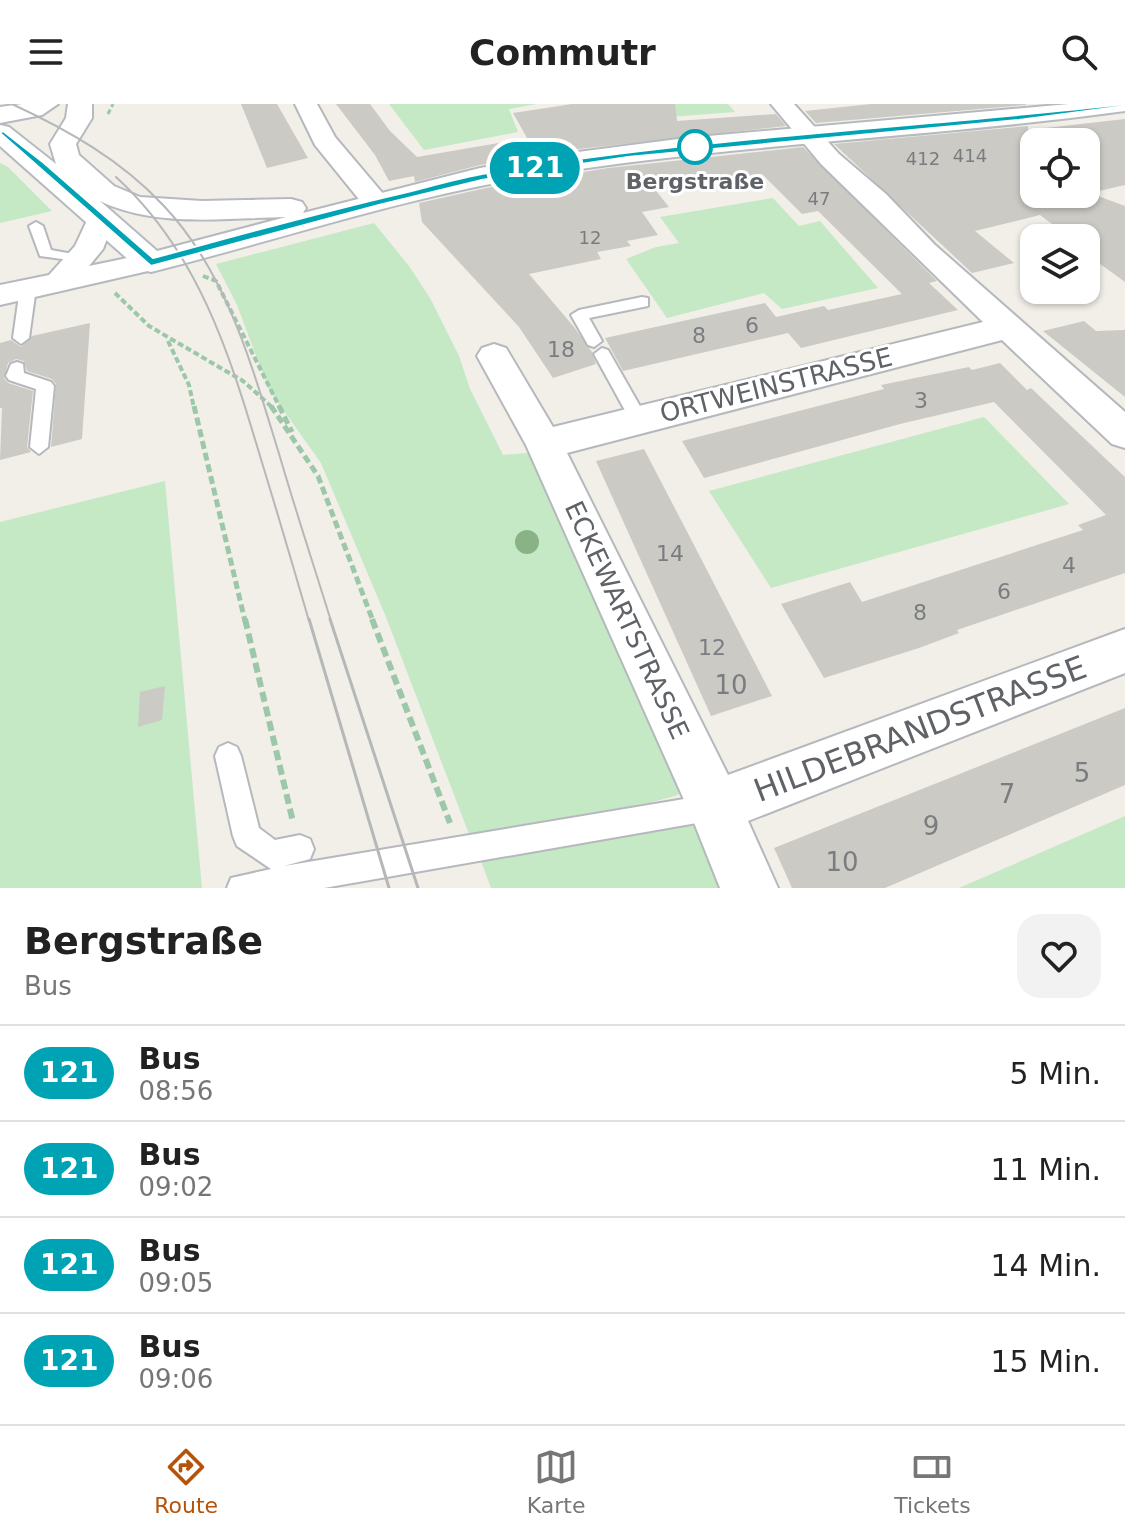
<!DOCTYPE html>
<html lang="de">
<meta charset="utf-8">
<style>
body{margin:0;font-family:"DejaVu Sans",sans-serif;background:#f2f2f2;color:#222;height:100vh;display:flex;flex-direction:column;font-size:30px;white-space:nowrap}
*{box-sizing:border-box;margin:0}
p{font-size:26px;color:#767676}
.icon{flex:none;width:44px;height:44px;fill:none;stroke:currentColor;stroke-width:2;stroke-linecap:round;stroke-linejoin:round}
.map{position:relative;height:784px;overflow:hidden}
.drawer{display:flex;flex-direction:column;background:#fff;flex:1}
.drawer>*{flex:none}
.badge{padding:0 16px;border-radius:26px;font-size:28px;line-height:52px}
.fabs{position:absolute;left:1020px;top:24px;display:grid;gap:16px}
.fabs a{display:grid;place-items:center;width:80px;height:80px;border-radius:16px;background:#fff;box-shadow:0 2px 6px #0004;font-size:40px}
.map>.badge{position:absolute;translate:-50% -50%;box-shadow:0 0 0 4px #fff}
.round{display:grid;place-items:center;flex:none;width:84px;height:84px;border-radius:24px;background:#f2f2f2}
.overview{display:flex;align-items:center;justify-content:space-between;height:136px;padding:0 24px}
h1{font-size:38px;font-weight:700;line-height:60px}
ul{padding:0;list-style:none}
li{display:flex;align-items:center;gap:24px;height:96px;padding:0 24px;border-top:2px solid #e0e0e0}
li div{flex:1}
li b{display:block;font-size:30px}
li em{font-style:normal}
li .badge{min-width:88px;font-weight:700;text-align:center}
header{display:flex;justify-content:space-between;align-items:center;height:104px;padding:0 24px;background:#fff;font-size:36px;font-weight:700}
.tabs{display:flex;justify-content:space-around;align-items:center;height:112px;border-top:2px solid #e0e0e0;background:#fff;font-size:22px;color:#767676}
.tabs a{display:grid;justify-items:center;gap:4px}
.tabs .active{color:#b45309}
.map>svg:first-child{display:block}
.green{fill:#c5e8c5}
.building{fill:#cccac5;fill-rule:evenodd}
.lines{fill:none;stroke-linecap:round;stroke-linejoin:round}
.lane-casing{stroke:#b5b8bc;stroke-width:4}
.street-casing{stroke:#b5b8bc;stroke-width:4}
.secondary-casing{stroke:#b6babf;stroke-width:4}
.path-far3{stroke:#9cc7a9;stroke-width:3;stroke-dasharray:5 3;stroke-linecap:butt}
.path-far2{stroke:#9cc7a9;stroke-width:4;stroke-dasharray:6 3;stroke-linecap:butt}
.path-far1{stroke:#9cc7a9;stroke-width:5;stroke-dasharray:8 4;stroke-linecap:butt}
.path{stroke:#9cc7a9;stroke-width:6;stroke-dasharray:10 5;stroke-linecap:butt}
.lane{fill:#fff;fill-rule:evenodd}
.street{fill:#fff;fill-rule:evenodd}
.secondary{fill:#fff;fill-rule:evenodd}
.tram-far1{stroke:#b6b7b8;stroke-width:2}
.tram{stroke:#b6b7b8;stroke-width:3}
.tree{fill:#89b387}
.line{fill:#00a3b4;stroke:#fff;stroke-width:2}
.stop-dot{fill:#fff;stroke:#00a3b4;stroke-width:4}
.labels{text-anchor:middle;stroke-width:6;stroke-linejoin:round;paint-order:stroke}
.far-number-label{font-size:18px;fill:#7a7d7f}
.far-stop-label{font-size:22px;font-weight:bold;fill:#5f6368;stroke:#fff}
.number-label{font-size:22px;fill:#7a7d7f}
.street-label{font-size:26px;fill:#5f6368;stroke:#fff}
.near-number-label{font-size:26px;fill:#7a7d7f}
.near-street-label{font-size:32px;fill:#5f6368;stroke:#fff}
</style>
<header><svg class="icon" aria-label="menu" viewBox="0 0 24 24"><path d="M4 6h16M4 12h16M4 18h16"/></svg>Commutr<svg class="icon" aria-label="search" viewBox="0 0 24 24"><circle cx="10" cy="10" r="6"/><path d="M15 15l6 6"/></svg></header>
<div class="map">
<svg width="1125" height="784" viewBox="0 0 1125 784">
<rect width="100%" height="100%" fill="#f1efe8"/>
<g class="green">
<polygon points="389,0 537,0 509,5 518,28 424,46"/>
<polygon points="591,0 728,0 735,8 603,18"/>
<polygon points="0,59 8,63 52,107 0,119"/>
<polygon points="773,94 799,122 820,117 878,184 782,205 764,189 667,214 626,155 656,143 679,139 660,113"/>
<polygon points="374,119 409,162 430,194 459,252 470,285 503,351 529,349 683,678 678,691 649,699 469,730 386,513 321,359 269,286 237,201 216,160"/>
<polygon points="984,313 1069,400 771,484 709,387"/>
<polygon points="165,377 202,784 0,784 0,418"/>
<polygon points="1125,712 1125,784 959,784"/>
<polygon points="697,714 725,784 491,784 479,752"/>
</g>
<g class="building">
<polygon points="241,0 277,0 308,54 267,64"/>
<polygon points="336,0 370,0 390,27 417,53 527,34 513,9 572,0 675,0 677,17 776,10 786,22 570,46 480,61 415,78 414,72 389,77 375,51"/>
<polygon points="871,0 1026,0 1026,1 816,19 805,7"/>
<path d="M1125 15V81L1090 89 1125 102V178L1096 157 1086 160V134H1071L1040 111 975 127 1014 159 972 169 834 40 1028 22V26ZM1034 38H1086V90H1034Z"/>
<polygon points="803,43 937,177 929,179 958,206 801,244 788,229 623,267 605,234 765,199 776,213 824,202 828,206 902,190 818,107 802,110 762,70 653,83 669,103 642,108 658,131 627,137 631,142 597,148 601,155 529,170 574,223 592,248 596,260 553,274 519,223 422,118 419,99 486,84 608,64"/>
<polygon points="1084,217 1096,227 1125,226 1125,293 1043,227"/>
<polygon points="90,219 82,335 51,343 56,280 52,275 27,267 24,257 16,255 8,259 4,274 8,279 33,287 27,343 31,348 0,356 2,304 0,304 0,239 11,236 21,243 32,232"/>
<polygon points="1000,259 1027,286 1031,284 1125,373 1125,469 957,526 959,529 919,544 824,574 781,500 850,478 862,498 1083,426 1078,421 1106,411 994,298 900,320 704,374 682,337 884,285 881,281 969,263 972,266"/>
<polygon points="644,345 694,441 772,592 711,612 596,357"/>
<polygon points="165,582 162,616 138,623 140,588"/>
<polygon points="1125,604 1125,681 885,784 792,784 774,744"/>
</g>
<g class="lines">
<g class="lane-casing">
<g id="lane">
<polygon points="36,118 43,122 51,146 84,152 84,158 40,152 29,122"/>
<polygon points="28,179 36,184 29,234 21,240 13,234 20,184"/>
<polygon points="642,193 648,194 648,202 589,214 602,237 594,243 588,241 571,211 579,206"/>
<polygon points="602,244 608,246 645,311 648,316 645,321 633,321 594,250"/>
<polygon points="17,258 23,260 24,269 51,278 54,282 48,343 39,350 30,343 36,285 9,276 6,272 11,260"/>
<polygon points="228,639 237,643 241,652 259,724 275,736 300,731 310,735 314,745 310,755 284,762 714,690 724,693 727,703 724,713 714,716 324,784 227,784 231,774 271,765 237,742 233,732 215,652 219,643"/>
</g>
</g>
<g class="street-casing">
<g id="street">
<polygon points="295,0 317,0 335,33 390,98 386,104 366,104 315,41"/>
<polygon points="771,0 794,0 839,50 886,90 935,141 1125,308 1125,344 1112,340 1002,236 567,349 728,671 1125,525 1125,569 748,717 778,784 720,784 693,716 526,341 477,252 482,244 494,240 506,244 553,323 983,218 821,60"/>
<polygon points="101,106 111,108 115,114 103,145 89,162 151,149 161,152 166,158 161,164 0,201 0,181 49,171 75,142 91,108"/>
</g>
</g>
<g class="secondary-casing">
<g id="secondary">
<polygon points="22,0 58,0 42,11 0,19 0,3"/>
<path d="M68 0H92V14L76 40 79 51 114 82 140 93 202 97 291 95 302 98 306 104 303 109 480 64 570 49 686 34 1069 0H1125V7C928 34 730 40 534 72 404 93 278 136 151 168L139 165 0 42V21L9 23 56 60 50 40 66 14ZM100 97C156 124 225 114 286 113L157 147Z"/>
</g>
</g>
<polyline class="path-far3" points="108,10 113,0"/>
<g class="path-far2">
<polyline points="203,172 216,177 280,304"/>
<polyline points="115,189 149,222 243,277 273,304"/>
<polyline points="168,237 189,281 194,304"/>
</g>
<g class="path-far1">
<polyline points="194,302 245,517"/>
<polyline points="271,302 318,372 373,517"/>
<polyline points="279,302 292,328"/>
</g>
<g class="path">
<polyline points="245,515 293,718"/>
<polyline points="372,515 450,719"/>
</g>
<use href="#lane" class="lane"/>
<use href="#street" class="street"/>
<use href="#secondary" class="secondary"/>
<g class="tram-far1">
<path d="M12 0C68 26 121 56 163 101 228 169 253 266 280 353 296 408 314 462 331 517"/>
<path d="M116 73C198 148 229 248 260 352 277 407 293 462 309 517"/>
</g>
<g class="tram">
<polyline points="309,515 389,784"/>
<polyline points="330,515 418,784"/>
</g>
</g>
<circle class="tree" cx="527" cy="438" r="12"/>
<path class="line" d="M1125 0V2L1019 16 628 53 535 67 482 76 379 101 151 162 0 29 3 27 44 59 153 154C235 132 317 109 399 90 428 83 458 74 487 69 698 33 913 24 1125 0Z"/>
<circle class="stop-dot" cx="695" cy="43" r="16"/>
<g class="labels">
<g class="far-number-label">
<text x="970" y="58">414</text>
<text x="923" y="61">412</text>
<text x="819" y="101">47</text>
<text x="590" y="140">12</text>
</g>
<g class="far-stop-label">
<text x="695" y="85">Bergstraße</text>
</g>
<g class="number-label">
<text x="752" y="229">6</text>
<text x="699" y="239">8</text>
<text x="561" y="253">18</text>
<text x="921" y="304">3</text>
<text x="670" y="457">14</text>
<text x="1069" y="469">4</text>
<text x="1004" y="495">6</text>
<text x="920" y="516">8</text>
<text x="712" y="551">12</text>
</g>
<g class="street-label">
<text transform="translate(776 281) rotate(-14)" y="9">ORTWEINSTRASSE</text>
<text transform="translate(627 516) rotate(65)" y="9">ECKEWARTSTRASSE</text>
</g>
<g class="near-number-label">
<text x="731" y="590">10</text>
<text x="1082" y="678">5</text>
<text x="1007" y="699">7</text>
<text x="931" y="731">9</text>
<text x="842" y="767">10</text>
</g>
<g class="near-street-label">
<text transform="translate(920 625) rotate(-21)" y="11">HILDEBRANDSTRASSE</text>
</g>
</g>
</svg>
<div class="fabs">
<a><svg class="icon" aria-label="locate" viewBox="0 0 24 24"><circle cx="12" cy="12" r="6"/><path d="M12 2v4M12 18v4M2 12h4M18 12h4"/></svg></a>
<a><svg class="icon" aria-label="layers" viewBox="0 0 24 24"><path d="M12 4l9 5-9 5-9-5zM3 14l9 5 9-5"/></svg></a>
</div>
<b class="badge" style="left:535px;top:64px;background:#00a3b4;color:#fff">121</b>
</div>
<section class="drawer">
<div class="overview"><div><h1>Bergstraße</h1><p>Bus</p></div><a class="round"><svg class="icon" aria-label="heart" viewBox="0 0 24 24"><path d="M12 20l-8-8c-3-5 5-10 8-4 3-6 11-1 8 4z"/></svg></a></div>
<ul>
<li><span class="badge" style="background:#00a3b4;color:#fff">121</span><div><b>Bus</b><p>08:56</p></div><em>5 Min.</em></li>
<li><span class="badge" style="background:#00a3b4;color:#fff">121</span><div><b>Bus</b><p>09:02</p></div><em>11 Min.</em></li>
<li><span class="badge" style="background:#00a3b4;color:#fff">121</span><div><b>Bus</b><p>09:05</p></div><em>14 Min.</em></li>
<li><span class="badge" style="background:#00a3b4;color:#fff">121</span><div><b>Bus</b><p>09:06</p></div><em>15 Min.</em></li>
</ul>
</section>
<nav class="tabs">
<a class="active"><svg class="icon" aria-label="directions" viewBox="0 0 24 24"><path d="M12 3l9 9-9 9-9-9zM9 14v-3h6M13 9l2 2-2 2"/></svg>Route</a>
<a><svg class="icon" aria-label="map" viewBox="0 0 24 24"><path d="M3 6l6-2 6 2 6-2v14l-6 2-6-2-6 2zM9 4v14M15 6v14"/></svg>Karte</a>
<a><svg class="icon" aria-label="tickets" viewBox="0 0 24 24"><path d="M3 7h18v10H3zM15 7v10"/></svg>Tickets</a>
</nav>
